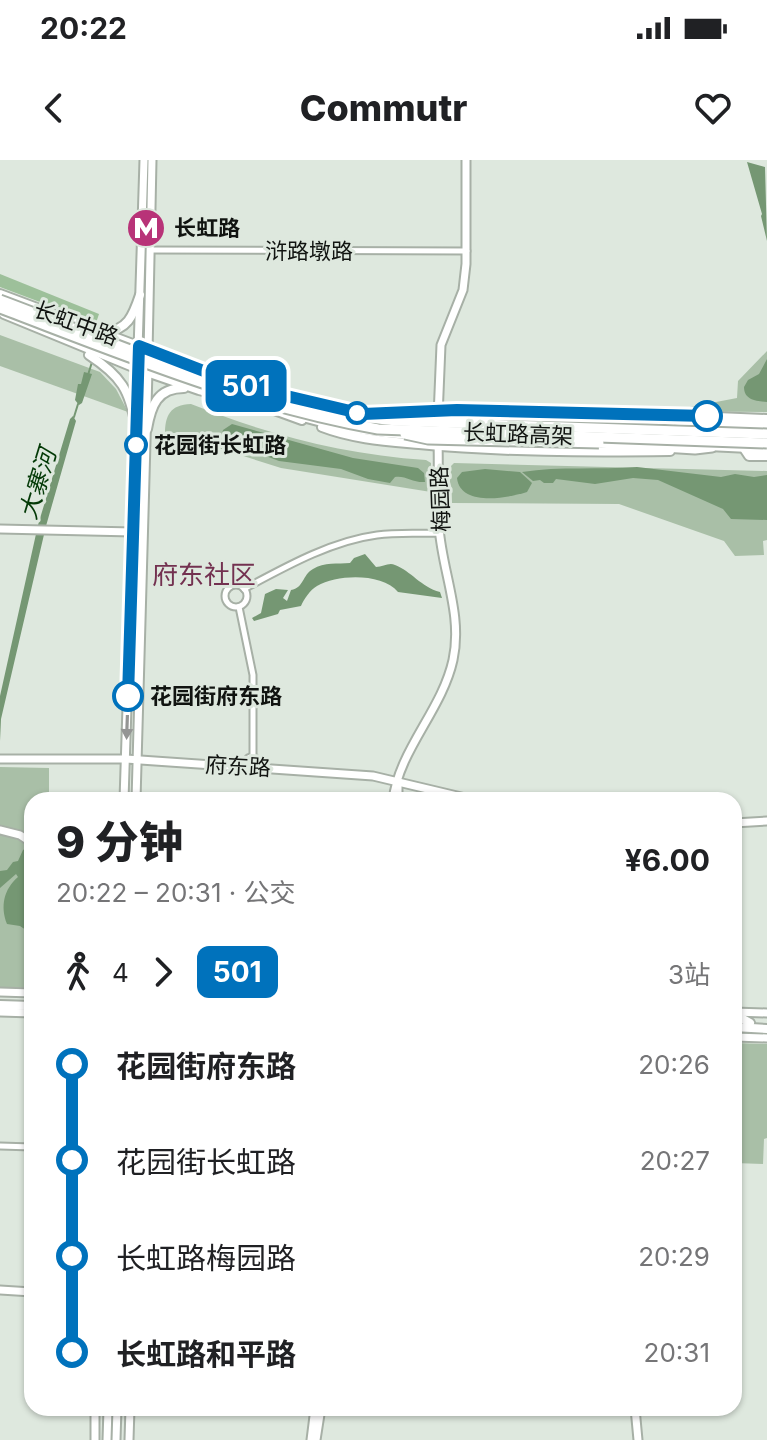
<!DOCTYPE html>
<html lang="zh">
<meta charset="utf-8">
<style>
body{margin:0;font-family:Inter,"Noto Sans SC",sans-serif;background:#f2f2f2;color:#202124;height:100vh;display:flex;flex-direction:column;font-size:30px;white-space:nowrap}
*{box-sizing:border-box;margin:0}
p{font-size:26px;color:#757577}
.icon{flex:none;width:44px;height:44px;fill:none;stroke:currentColor;stroke-width:2;stroke-linecap:round;stroke-linejoin:round}
.map{position:relative;flex:1;overflow:hidden}
.panel{position:absolute;left:24px;top:632px;width:718px;height:624px;display:flex;flex-direction:column;background:#fff;border-radius:24px;box-shadow:0 2px 6px #0004}
.panel>*{flex:none}
.badge{padding:0 16px;border-radius:12px;font-size:28px;line-height:52px}
.map>.badge{position:absolute;translate:-50% -50%;box-shadow:0 0 0 4px #fff}
.legs{display:flex;align-items:center;gap:12px;height:88px;padding:0 32px;font-size:26px}
.legs p{margin-inline-start:auto}
.summary{display:flex;align-items:center;justify-content:space-between;height:136px;padding:0 32px}
h1{font-size:44px;font-weight:800;line-height:60px}
ul{padding:0 32px;list-style:none}
li{display:flex;align-items:center;gap:28px;height:96px;font-size:30px}
li i{display:grid;place-items:center;width:12px;height:100%;margin:0 10px;background:currentColor}
li i::after{content:'';width:20px;height:20px;margin:-10px;border:6px solid;border-radius:50%;background:#fff}
li p{margin-inline-start:auto}
li:first-child i{background:linear-gradient(#0000 50%,currentColor 0)}
li:last-child i{background:linear-gradient(currentColor 50%,#0000 0)}
.status{display:flex;justify-content:space-between;align-items:center;height:56px;padding:0 40px;background:#fff;direction:ltr}
.status svg{height:22px;fill:currentColor}
header{display:flex;justify-content:space-between;align-items:center;height:104px;padding:0 32px;background:#fff;font-size:36px;font-weight:800}
.map>svg:first-child{display:block}
.green{fill:#a9bfa7}
.forest{fill:#9dc09a}
.water{fill:#759773}
.lines{fill:none;stroke-linecap:round;stroke-linejoin:round}
.stream{stroke:#759773;stroke-width:2}
.street-casing{stroke:#a7b0a6;stroke-width:9}
.secondary-casing{stroke:#a7b0a6;stroke-width:11}
.primary-casing{stroke:#a7b0a6;stroke-width:12}
.highway-casing{stroke:#a7b0a6;stroke-width:13}
.street{stroke:#fff;stroke-width:5}
.secondary{stroke:#fff;stroke-width:7}
.primary{stroke:#fff;stroke-width:8}
.highway{stroke:#fff;stroke-width:9}
.highway-bridge-casing{stroke:#a7b0a6;stroke-width:13;stroke-linecap:butt}
.highway-bridge{stroke:#fff;stroke-width:9}
.oneway{fill:#949594}
.line-1-casing{stroke:#fff;stroke-width:18}
.line-1{stroke:#0072bc;stroke-width:12}
.stop-1-dot{fill:#fff;stroke:#0072bc;stroke-width:4}
.labels{text-anchor:middle;stroke-width:6;stroke-linejoin:round;paint-order:stroke}
.poi-label{font-size:22px;font-weight:bold;fill:#111411;stroke:#dee8de;text-anchor:start}
.street-label{font-size:22px;fill:#111411;stroke:#dee8de}
.stop-label{font-size:22px;font-weight:bold;fill:#111411;stroke:#dee8de;text-anchor:start}
.water-label{font-size:24px;font-style:italic;fill:#043a07;stroke:#dee8de}
.quarter-label{font-size:26px;fill:#733150;stroke:#dee8de}
</style>
<div class="status"><b>20:22</b><svg viewBox="0 0 49 12"><path d="M0 12V9h3v3zM5 12V6h3v6zM10 12V3h3v9zM15 12V0h3v12zM26 1h20v11H26zM47 4h2v5h-2z"/></svg></div>
<header><svg class="icon" aria-label="back" viewBox="0 0 24 24"><path d="M15 5l-7 7 7 7"/></svg>Commutr<svg class="icon" aria-label="heart" viewBox="0 0 24 24"><path d="M12 20l-8-8c-3-5 5-10 8-4 3-6 11-1 8 4z"/></svg></header>
<div class="map">
<svg width="767" height="1280" viewBox="0 0 767 1280">
<rect width="100%" height="100%" fill="#dee8de"/>
<g class="green">
<polygon points="0,175 100,212 116,229 128,252 0,206"/>
<polygon points="767,191 767,252 669,251 737,238 738,221"/>
<path d="M191 244C269 275 342 294 426 300L431 303V332L281 308 177 275H165C165 255 170 245 191 244Z"/>
<polygon points="454,303 767,311 767,380 763,381 764,395 735,396 724,381 619,344 450,343 450,307"/>
<polygon points="0,607 49,608 49,640 32,640 32,677 0,665"/>
<polygon points="0,674 32,684 32,828 0,827"/>
<polygon points="735,883 767,884 767,978 764,979 763,1004 734,1003"/>
</g>
<polygon class="forest" points="0,114 99,154 96,163 0,127"/>
<g class="water">
<polygon points="747,2 765,7 767,81 761,56 762,54"/>
<path d="M767 199V242C756 241 744 240 744 227L748 220 759 214Z"/>
<polygon points="84,212 92,214 82,243 79,245 75,240 78,224 81,224"/>
<polygon points="73,256 76,261 46,366 1,559 0,581 0,536 38,365 70,259"/>
<path d="M232 264 353 298 418 308 424 313 425 322C413 323 405 315 395 317L390 323 368 319 341 309 279 301 226 281 222 274 223 270Z"/>
<path d="M637 307 721 317 735 314 754 317 767 315V360L731 359 723 349 658 320 633 318 595 324 556 319 553 323H544L540 320 533 321 522 312C560 306 599 310 637 307Z"/>
<path d="M485 309 520 312 532 323 527 332C508 338 460 347 457 318L462 312Z"/>
<path d="M365 394 376 407C383 407 389 402 395 405 411 411 421 427 440 432L442 438 398 432C382 413 338 414 317 426 310 430 304 439 301 446L280 450 278 454 254 461 252 458 261 453 265 434 276 429 288 430 283 438 287 441 291 430C304 428 302 415 313 409 324 402 338 404 350 403L354 398Z"/>
<path d="M27 688 32 691V809L26 803 32 792 26 790V784L31 782 29 772 20 766 7 764C0 746 4 729 18 717L16 714 0 728V711L7 710 13 702 18 701 23 690Z"/>
</g>
<g class="lines">
<g class="stream">
<polyline points="88,215 92,202"/>
<polyline points="74,257 78,244"/>
</g>
<g class="street-casing">
<g id="street">
<polyline points="150,90 467,91"/>
<circle cx="236" cy="436" r="11"/>
<path d="M244 429C285 407 331 381 377 375 398 372 419 374 440 373"/>
<polyline points="239,447 253,515 253,596"/>
<polyline points="247,606 248,598 253,596 259,601 258,607"/>
<polyline points="0,986 32,987"/>
</g>
</g>
<g class="secondary-casing">
<g id="secondary">
<polyline points="138,190 144,0"/>
<polyline points="148,194 152,0"/>
<polyline points="438,257 441,185 463,130 466,104 466,0"/>
<polyline points="0,369 133,372"/>
<polyline points="0,599 126,599 373,616 474,640"/>
<polyline points="124,640 138,206"/>
<polyline points="136,640 148,210"/>
<path d="M393 640C399 590 442 550 453 500 463 455 442 411 439 367 437 339 439 310 438 282"/>
<polyline points="398,640 398,623"/>
<polyline points="734,663 767,661"/>
<polyline points="0,670 20,675 32,683"/>
<polyline points="0,832 32,833"/>
<polyline points="0,852 32,853"/>
<polyline points="734,852 767,853"/>
<polyline points="734,877 767,878"/>
<polyline points="0,1130 32,1132"/>
<polyline points="635,1248 638,1280"/>
<polyline points="95,1280 95,1248"/>
<polyline points="107,1280 108,1248"/>
<polyline points="116,1280 117,1248"/>
<polyline points="129,1280 130,1248"/>
<polyline points="311,1280 315,1248"/>
<polyline points="316,1280 321,1248"/>
</g>
</g>
<g class="primary-casing">
<g id="primary">
<polyline points="0,134 223,218"/>
<polyline points="4,154 138,209 199,230 255,244"/>
<path d="M103 173C128 170 133 156 140 135"/>
<path d="M89 195C121 216 130 230 136 268"/>
<polyline points="258,244 302,260"/>
<polyline points="364,254 506,251"/>
<polyline points="647,254 766,259"/>
<path d="M299 256C336 267 373 273 411 275"/>
<polyline points="552,262 670,264"/>
<polyline points="724,264 767,264"/>
<path d="M322 267C353 279 386 281 419 284 502 292 587 292 670 291"/>
<path d="M147 269C151 246 157 228 184 228"/>
<polyline points="708,286 767,289"/>
<polyline points="745,290 749,296 767,296"/>
<polyline points="0,845 32,846"/>
<polyline points="734,854 750,863"/>
<polyline points="734,867 767,869"/>
</g>
</g>
<g class="highway-casing">
<g id="highway">
<polyline points="658,259 727,264"/>
<polyline points="599,283 695,289 712,287"/>
</g>
</g>
<use href="#street" class="street"/>
<use href="#secondary" class="secondary"/>
<use href="#primary" class="primary"/>
<use href="#highway" class="highway"/>
<g class="highway-bridge-casing">
<g id="highway-bridge">
<path d="M0 140C129 188 258 248 397 261L767 274"/>
<path d="M0 148C124 195 247 246 378 269L767 283"/>
<polyline points="454,258 530,253 658,259"/>
<polyline points="405,274 428,279 599,283"/>
</g>
</g>
<use href="#highway-bridge" class="highway-bridge"/>
</g>
<defs><path id="oneway-solid" d="M-6-.8H1V-3.2L6.5 0L1 3.2V.8H-6Z" transform="scale(2)"/></defs>
<use class="oneway" href="#oneway-solid" transform="translate(127 567) rotate(92)"/>
<g class="lines">
<g class="line-1-casing">
<polyline id="line-1" points="128,536 139,186 240,225 363,254 457,250 707,256"/>
</g>
<use href="#line-1" class="line-1"/>
</g>
<defs>
<g id="metro-disc" transform="scale(2)"><circle r="9.5" fill="#b83378" stroke="#dee8de"/><path d="M-5.5 5V-5H-3L0 0L3-5H5.5V5H3V-.5L0 4L-3-.5V5Z" fill="#fff"/></g>
</defs>
<g fill-rule="evenodd">
<use href="#metro-disc" x="146" y="68"/>
</g>
<g class="stop-1-dot">
<circle cx="357" cy="253" r="10"/>
<circle cx="707" cy="256" r="14"/>
<circle cx="136" cy="285" r="10"/>
<circle cx="128" cy="536" r="14"/>
</g>
<g class="labels">
<g class="poi-label">
<text x="174" y="76">长虹路</text>
</g>
<g class="street-label">
<text x="309" y="99">浒路墩路</text>
<text transform="translate(76 163) rotate(20)" y="8">长虹中路</text>
<text transform="translate(518 274) rotate(2)" y="8">长虹路高架</text>
<text transform="translate(440 339) rotate(-92)" y="8">梅园路</text>
<text transform="translate(238 606) rotate(3)" y="8">府东路</text>
</g>
<g class="stop-label">
<text x="154" y="293">花园街长虹路</text>
<text x="150" y="544">花园街府东路</text>
</g>
<g class="water-label">
<text transform="translate(38 324) rotate(-73)" y="8">大寨河</text>
</g>
<g class="quarter-label">
<text x="204" y="424">府东社区</text>
</g>
</g>
</svg>
<b class="badge" style="left:246px;top:226px;background:#0072bc;color:#fff">501</b>
<section class="panel">
<div class="summary"><div><h1>9 分钟</h1><p>20:22 – 20:31 · 公交</p></div><b>¥6.00</b></div>
<div class="legs"><svg class="icon" aria-label="walk" viewBox="0 0 24 24"><circle cx="13" cy="4" r="2"/><path d="M13 8l-2 6 4 7M11 14l-3 7M7 12l3-4h3l4 4"/></svg>4<svg class="icon" aria-label="forward" viewBox="0 0 24 24"><path d="M9 5l7 7-7 7"/></svg><b class="badge" style="background:#0072bc;color:#fff">501</b><p>3站</p></div>
<ul>
<li><i style="color:#0072bc"></i><b>花园街府东路</b><p>20:26</p></li>
<li><i style="color:#0072bc"></i><span>花园街长虹路</span><p>20:27</p></li>
<li><i style="color:#0072bc"></i><span>长虹路梅园路</span><p>20:29</p></li>
<li><i style="color:#0072bc"></i><b>长虹路和平路</b><p>20:31</p></li>
</ul>
</section>
</div>
